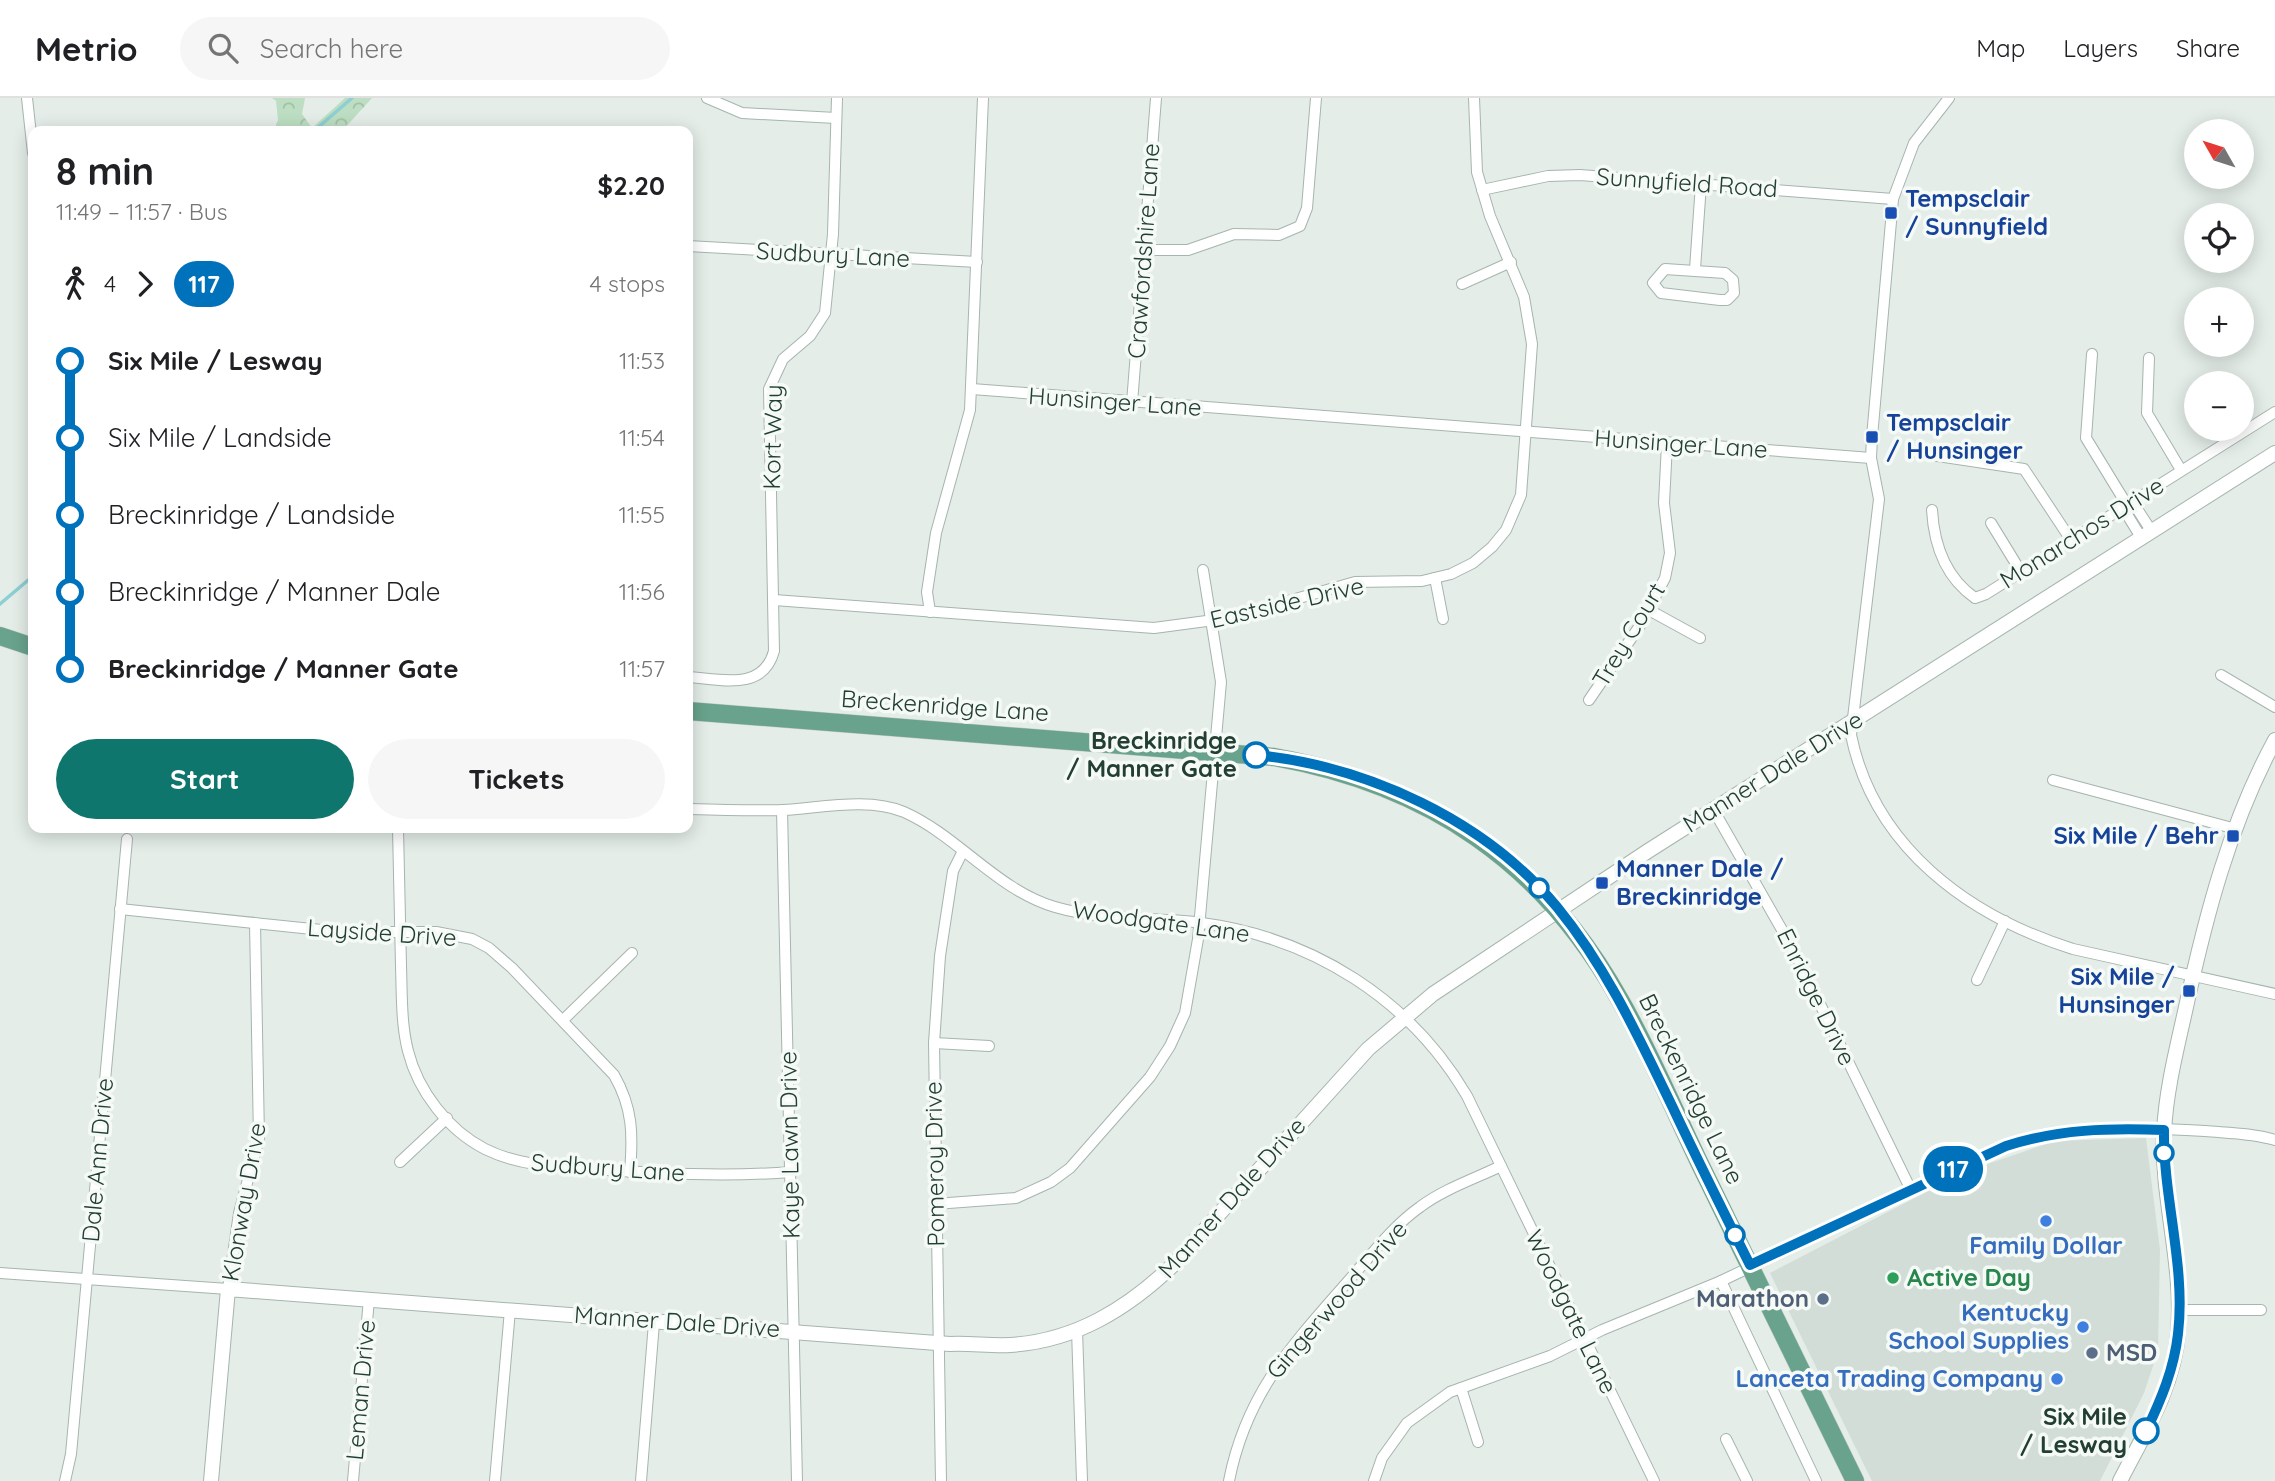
<!DOCTYPE html>
<meta charset="utf-8">
<style>
body{margin:0;font-family:Quicksand,sans-serif;background:#f6f6f6;color:#202124;height:100vh;display:flex;flex-direction:column;font-size:26px;white-space:nowrap}
*{box-sizing:border-box;margin:0}
p{font-size:23px;color:#757577}
.icon{flex:none;width:38px;height:38px;fill:none;stroke:currentColor;stroke-width:2;stroke-linecap:round;stroke-linejoin:round}
.map{position:relative;flex:1;overflow:hidden}
.panel{position:absolute;left:28px;top:28px;width:665px;height:707px;display:flex;flex-direction:column;background:#fff;border-radius:14px;box-shadow:0 4px 18px #0003}
.panel>*{flex:none}
.badge{padding:0 14px;border-radius:23px;font-size:24px;line-height:46px}
.needle{width:46px;rotate:309deg}
.tools{position:absolute;left:2184px;top:21px;display:grid;gap:14px}
.tools a{display:grid;place-items:center;width:70px;height:70px;border-radius:50%;background:#fff;box-shadow:0 4px 18px #0003;font-size:35px}
.map>.badge{position:absolute;translate:-50% -50%;box-shadow:0 0 0 4px #fff}
.legs{display:flex;align-items:center;gap:10px;height:77px;padding:0 28px;font-size:23px}
.legs p{margin-inline-start:auto}
.summary{display:flex;align-items:center;justify-content:space-between;height:119px;padding:0 28px}
h1{font-size:38px;font-weight:700;line-height:52px}
.button{display:flex;gap:14px;margin-top:auto;padding:14px 28px}
.button a{flex:1;height:80px;border-radius:42px;background:#0f766e;color:#fff;font-size:28px;font-weight:700;line-height:80px;text-align:center}
.button a+a{background:#f6f6f6;color:#202124}
ul{padding:0 28px;list-style:none}
li{display:flex;align-items:center;gap:24px;height:77px;font-size:26px}
li i{display:grid;place-items:center;width:10px;height:100%;margin:0 9px;background:currentColor}
li i::after{content:'';width:18px;height:18px;margin:-9px;border:5px solid;border-radius:50%;background:#fff}
li p{margin-inline-start:auto}
li:first-child i{background:linear-gradient(#0000 50%,currentColor 0)}
li:last-child i{background:linear-gradient(currentColor 50%,#0000 0)}
header{display:flex;align-items:center;gap:42px;box-sizing:border-box;height:98px;padding:0 35px;background:#fff;border-bottom:2px solid #e0e0e0}
header strong{font-size:33px}
nav{display:flex;gap:38px;margin-inline-start:auto;font-size:24px}
.search{width:490px;height:63px;background:#f6f6f6;display:flex;align-items:center;gap:18px;box-sizing:border-box;padding:0 24px;border-radius:38px;color:#757577;font-size:26px}
.map>svg:first-child{display:block}
.built{fill:#d2ddd7}
.forest{fill:url(#forest-crowns)}
.lines{fill:none;stroke-linecap:round;stroke-linejoin:round}
.stream{stroke:#8dcfd2;stroke-width:3.5}
.minor-casing{stroke:#a6b5ae;stroke-width:12}
.tertiary-casing{stroke:#a6b5ae;stroke-width:16}
.primary-casing{stroke:#c1c9c6;stroke-width:19}
.minor{stroke:#fff;stroke-width:10}
.tertiary{stroke:#fff;stroke-width:14}
.primary{stroke:#69a38d;stroke-width:18}
.line-1-casing{stroke:#fff;stroke-width:16}
.line-1{stroke:#0072bc;stroke-width:10}
.transit-dot{fill:#1a4fb4;stroke:#f5faf7;stroke-width:2.5}
.stop-1-dot{fill:#fff;stroke:#0072bc;stroke-width:3.5}
.shop-dot{fill:#3f7fe0;stroke:#f5faf7;stroke-width:2.5}
.leisure-dot{fill:#2e9e5b;stroke:#f5faf7;stroke-width:2.5}
.service-dot{fill:#5c6f8a;stroke:#f5faf7;stroke-width:2.5}
.labels{text-anchor:middle;stroke-width:7;stroke-linejoin:round;paint-order:stroke}
.street-label{font-size:24px;fill:#233f34;stroke:#f5faf7}
.transit-label{font-size:24px;font-weight:bold;fill:#164399;stroke:#f5faf7;text-anchor:start}
.stop-label{font-size:24px;font-weight:bold;fill:#233f34;stroke:#f5faf7;text-anchor:end}
.shop-label{font-size:24px;font-weight:bold;fill:#366cbe;stroke:#f5faf7;text-anchor:end}
.leisure-label{font-size:24px;font-weight:bold;fill:#27864d;stroke:#f5faf7;text-anchor:start}
.service-label{font-size:24px;font-weight:bold;fill:#4e5e75;stroke:#f5faf7;text-anchor:end}
</style>
<header>
<strong>Metrio</strong>
<div class="search"><svg class="icon" aria-label="search" viewBox="0 0 24 24"><circle cx="10" cy="10" r="6"/><path d="M15 15l6 6"/></svg>Search here</div>
<nav><a>Map</a><a>Layers</a><a>Share</a></nav>
</header>
<div class="map">
<svg width="2275" height="1383" viewBox="0 0 2275 1383">
<defs>
<pattern id="forest-crowns" width="20" height="18" patternUnits="userSpaceOnUse" patternTransform="scale(1.75)"><rect width="20" height="18" fill="#bddec2"/><path d="M2 6a3 3 0 1 1 6 0M12 15a3 3 0 1 1 6 0" fill="none" stroke="#a2c0a7"/></pattern>
</defs>
<rect width="100%" height="100%" fill="#e4ede8"/>
<polygon class="built" points="2146,1040 2160,1152 2158,1253 2144,1295 2100,1383 1872,1383 1770,1175 1967,1073 2055,1043"/>
<polygon class="forest" points="272,0 305,0 302,16 312,30 345,0 372,0 342,33 274,33 278,22 276,3"/>
<g class="lines">
<g class="stream">
<polyline points="314,33 352,0"/>
<polyline points="0,506 33,478"/>
</g>
<g class="minor-casing">
<g id="minor">
<polyline points="27,0 33,55"/>
<polyline points="707,0 742,15 836,20"/>
<path d="M1949 0 1914 45 1893 101 1872 339 1871 360 1879 401 1851 637C1874 749 1968 818 2073 851L2275 896"/>
<polyline points="1482,92 1548,78 1580,77 1893,101"/>
<polyline points="688,148 977,164"/>
<polyline points="1144,152 1188,152 1234,136 1279,137 1300,128 1307,110 1316,0"/>
<polygon points="1665,171 1725,175 1733,182 1734,195 1727,202 1720,202 1661,195 1653,185"/>
<polyline points="1695,171 1701,86"/>
<polyline points="1462,186 1511,164"/>
<polyline points="2092,256 2086,340 2127,407"/>
<polyline points="2149,260 2147,315 2181,372"/>
<polyline points="972,291 1871,360"/>
<polyline points="1132,305 1156,0"/>
<polyline points="1918,355 2024,371 2071,442"/>
<polyline points="2132,403 2152,434"/>
<polyline points="2123,410 2142,441"/>
<path d="M1932 412C1934 447 1945 479 1975 500L1986 496 2275 314"/>
<polyline points="1991,425 2021,474"/>
<polyline points="1435,480 1443,521"/>
<polyline points="774,502 1154,530 1229,520 1355,484 1422,483 1451,476 1473,465 1492,449 1506,432 1521,397 1532,246 1524,199 1490,118 1477,74 1474,0"/>
<polyline points="1649,512 1700,540"/>
<polyline points="930,514 927,494 936,435 970,312 983,0"/>
<polyline points="2221,577 2275,609"/>
<path d="M688 579C720 581 763 594 774 553L769 291 783 261 810 238 825 215 833 136 837 0"/>
<polyline points="1589,602 1641,526 1665,480 1670,455 1664,405 1667,346"/>
<polyline points="2053,682 2236,731"/>
<path d="M688 711C720 712 751 713 783 712 820 710 869 699 904 714 958 738 997 792 1055 809 1103 823 1154 819 1202 825 1313 840 1410 901 1467 998L1654 1383"/>
<polyline points="1713,711 1794,853 1911,1092"/>
<polyline points="782,712 797,1383"/>
<path d="M398 730C399 776 400 822 401 868 402 896 401 926 408 953 418 993 448 1032 485 1051 519 1068 556 1069 594 1071 659 1076 725 1079 791 1074"/>
<path d="M120 811 341 834H436L472 841 489 850 512 870 614 977C633 1010 633 1037 630 1074"/>
<polyline points="1977,882 2005,823"/>
<polyline points="563,922 632,855"/>
<polyline points="934,945 989,948"/>
<polyline points="400,1064 447,1020"/>
<polyline points="935,1106 1016,1100 1051,1084 1070,1070 1150,979 1170,948 1185,915 1198,841 1221,584 1203,472"/>
<polyline points="0,1175 228,1191 239,1115 259,1040 255,825"/>
<polyline points="1721,1183 1816,1383"/>
<polyline points="2179,1212 2261,1212"/>
<polyline points="1077,1232 1082,1383"/>
<polyline points="1461,1290 1478,1344"/>
<polyline points="1726,1341 1747,1383"/>
<polyline points="65,1383 71,1356 127,741"/>
<polyline points="353,1383 369,1201"/>
<polyline points="495,1383 510,1212"/>
<polyline points="641,1383 654,1225"/>
<polyline points="941,1383 934,945 940,858 953,773 963,753"/>
<path d="M1229 1383C1246 1295 1293 1246 1350 1181 1372 1156 1393 1128 1420 1109 1444 1091 1474 1081 1501 1068"/>
<path d="M1374 1383 1382 1360 1407 1325 1450 1294 1550 1258 1602 1232 1721 1183 2006 1048C2071 1028 2137 1029 2205 1033 2228 1035 2252 1035 2275 1042"/>
</g>
</g>
<g class="tertiary-casing">
<g id="tertiary">
<path d="M211 1383 228 1191 950 1246C970 1245 990 1248 1010 1247 1075 1243 1127 1211 1173 1167L1368 951 1433 896 1648 753 2275 355"/>
<path d="M2120 1383C2144 1336 2174 1289 2178 1235 2184 1168 2161 1101 2164 1034 2166 992 2177 950 2186 909 2206 817 2230 725 2275 642"/>
</g>
</g>
<g class="primary-casing">
<g id="primary">
<polyline points="0,538 33,549"/>
<path d="M688 613 1274 659C1429 687 1543 764 1620 902 1650 954 1673 1010 1699 1064 1751 1170 1803 1277 1855 1383"/>
</g>
</g>
<use href="#minor" class="minor"/>
<use href="#tertiary" class="tertiary"/>
<use href="#primary" class="primary"/>
</g>
<g class="lines">
<g class="line-1-casing">
<path id="line-1" d="M1256 657C1367 668 1485 722 1557 809 1607 870 1639 940 1673 1010 1698 1063 1724 1115 1750 1167L2006 1048C2059 1031 2109 1030 2164 1032 2163 1100 2186 1168 2178 1236 2174 1271 2161 1302 2146 1333"/>
</g>
<use href="#line-1" class="line-1"/>
</g>
<g class="transit-dot">
<rect x="1884" y="108" width="14" height="14" rx="3.5"/>
<rect x="1865" y="332" width="14" height="14" rx="3.5"/>
<rect x="2226" y="731" width="14" height="14" rx="3.5"/>
<rect x="1595" y="778" width="14" height="14" rx="3.5"/>
<rect x="2182" y="886" width="14" height="14" rx="3.5"/>
</g>
<g class="stop-1-dot">
<circle cx="1256" cy="657" r="12"/>
<circle cx="1539" cy="790" r="9"/>
<circle cx="2164" cy="1055" r="9"/>
<circle cx="1735" cy="1137" r="9"/>
<circle cx="2146" cy="1333" r="12"/>
</g>
<g class="shop-dot">
<circle cx="2046" cy="1123" r="7"/>
<circle cx="2083" cy="1229" r="7"/>
<circle cx="2057" cy="1281" r="7"/>
</g>
<circle class="leisure-dot" cx="1893" cy="1180" r="7"/>
<g class="service-dot">
<circle cx="1823" cy="1201" r="7"/>
<circle cx="2092" cy="1255" r="7"/>
</g>
<g class="labels">
<g class="street-label">
<text transform="translate(1687 85) rotate(4)" y="8">Sunnyfield Road</text>
<text transform="translate(1144 153) rotate(-86)" y="8">Crawfordshire Lane</text>
<text transform="translate(833 157) rotate(3)" y="8">Sudbury Lane</text>
<text transform="translate(1115 304) rotate(4)" y="8">Hunsinger Lane</text>
<text transform="translate(773 339) rotate(-89)" y="8">Kort Way</text>
<text transform="translate(1681 346) rotate(4)" y="8">Hunsinger Lane</text>
<text transform="translate(2082 435) rotate(-32)" y="8">Monarchos Drive</text>
<text transform="translate(1287 505) rotate(-13)" y="8">Eastside Drive</text>
<text transform="translate(1629 537) rotate(-59)" y="8">Trey Court</text>
<text transform="translate(945 608) rotate(4)" y="8">Breckenridge Lane</text>
<text transform="translate(1773 674) rotate(-32)" y="8">Manner Dale Drive</text>
<text transform="translate(1161 824) rotate(8)" y="8">Woodgate Lane</text>
<text transform="translate(382 835) rotate(4)" y="8">Layside Drive</text>
<text transform="translate(1816 899) rotate(64)" y="8">Enridge Drive</text>
<text transform="translate(1691 991) rotate(64)" y="8">Breckenridge Lane</text>
<text transform="translate(790 1047) rotate(-91)" y="8">Kaye Lawn Drive</text>
<text transform="translate(98 1062) rotate(-85)" y="8">Dale Ann Drive</text>
<text transform="translate(935 1066) rotate(-91)" y="8">Pomeroy Drive</text>
<text transform="translate(608 1070) rotate(4)" y="8">Sudbury Lane</text>
<text transform="translate(1232 1100) rotate(-48)" y="8">Manner Dale Drive</text>
<text transform="translate(244 1104) rotate(-80)" y="8">Klonway Drive</text>
<text transform="translate(1337 1202) rotate(-49)" y="8">Gingerwood Drive</text>
<text transform="translate(1571 1214) rotate(64)" y="8">Woodgate Lane</text>
<text transform="translate(677 1224) rotate(4)" y="8">Manner Dale Drive</text>
<text transform="translate(361 1292) rotate(-85)" y="8">Leman Drive</text>
</g>
<g class="transit-label">
<text x="1905" y="109">Tempsclair<tspan x="1905" dy="28">/ Sunnyfield</tspan></text>
<text x="1886" y="333">Tempsclair<tspan x="1886" dy="28">/ Hunsinger</tspan></text>
<text x="2219" y="746" text-anchor="end">Six Mile / Behr</text>
<text x="1616" y="779">Manner Dale /<tspan x="1616" dy="28">Breckinridge</tspan></text>
<text x="2175" y="887" text-anchor="end">Six Mile /<tspan x="2175" dy="28">Hunsinger</tspan></text>
</g>
<g class="stop-label">
<text x="1237" y="651">Breckinridge<tspan x="1237" dy="28">/ Manner Gate</tspan></text>
<text x="2127" y="1327">Six Mile<tspan x="2127" dy="28">/ Lesway</tspan></text>
</g>
<g class="shop-label">
<text x="2046" y="1156" text-anchor="middle">Family Dollar</text>
<text x="2069" y="1223">Kentucky<tspan x="2069" dy="28">School Supplies</tspan></text>
<text x="2043" y="1289">Lanceta Trading Company</text>
</g>
<g class="leisure-label">
<text x="1907" y="1188">Active Day</text>
</g>
<g class="service-label">
<text x="1809" y="1209">Marathon</text>
<text x="2106" y="1263" text-anchor="start">MSD</text>
</g>
</g>
</svg>
<div class="tools">
<a><svg class="needle" viewBox="-14 -14 28 28"><path d="M0-13l5 13h-10z" fill="#e53935"/><path d="M0 13l5-13h-10z" fill="#757577"/></svg></a>
<a><svg class="icon" aria-label="locate" viewBox="0 0 24 24"><circle cx="12" cy="12" r="6"/><path d="M12 2v4M12 18v4M2 12h4M18 12h4"/></svg></a>
<a>+</a>
<a>−</a>
</div>
<b class="badge" style="left:1953px;top:1071px;background:#0072bc;color:#fff">117</b>
<section class="panel">
<div class="summary"><div><h1>8 min</h1><p>11:49 – 11:57 · Bus</p></div><b>$2.20</b></div>
<div class="legs"><svg class="icon" aria-label="walk" viewBox="0 0 24 24"><circle cx="13" cy="4" r="2"/><path d="M13 8l-2 6 4 7M11 14l-3 7M7 12l3-4h3l4 4"/></svg>4<svg class="icon" aria-label="forward" viewBox="0 0 24 24"><path d="M9 5l7 7-7 7"/></svg><b class="badge" style="background:#0072bc;color:#fff">117</b><p>4 stops</p></div>
<ul>
<li><i style="color:#0072bc"></i><b>Six Mile / Lesway</b><p>11:53</p></li>
<li><i style="color:#0072bc"></i><span>Six Mile / Landside</span><p>11:54</p></li>
<li><i style="color:#0072bc"></i><span>Breckinridge / Landside</span><p>11:55</p></li>
<li><i style="color:#0072bc"></i><span>Breckinridge / Manner Dale</span><p>11:56</p></li>
<li><i style="color:#0072bc"></i><b>Breckinridge / Manner Gate</b><p>11:57</p></li>
</ul>
<div class="button"><a>Start</a><a>Tickets</a></div>
</section>
</div>
